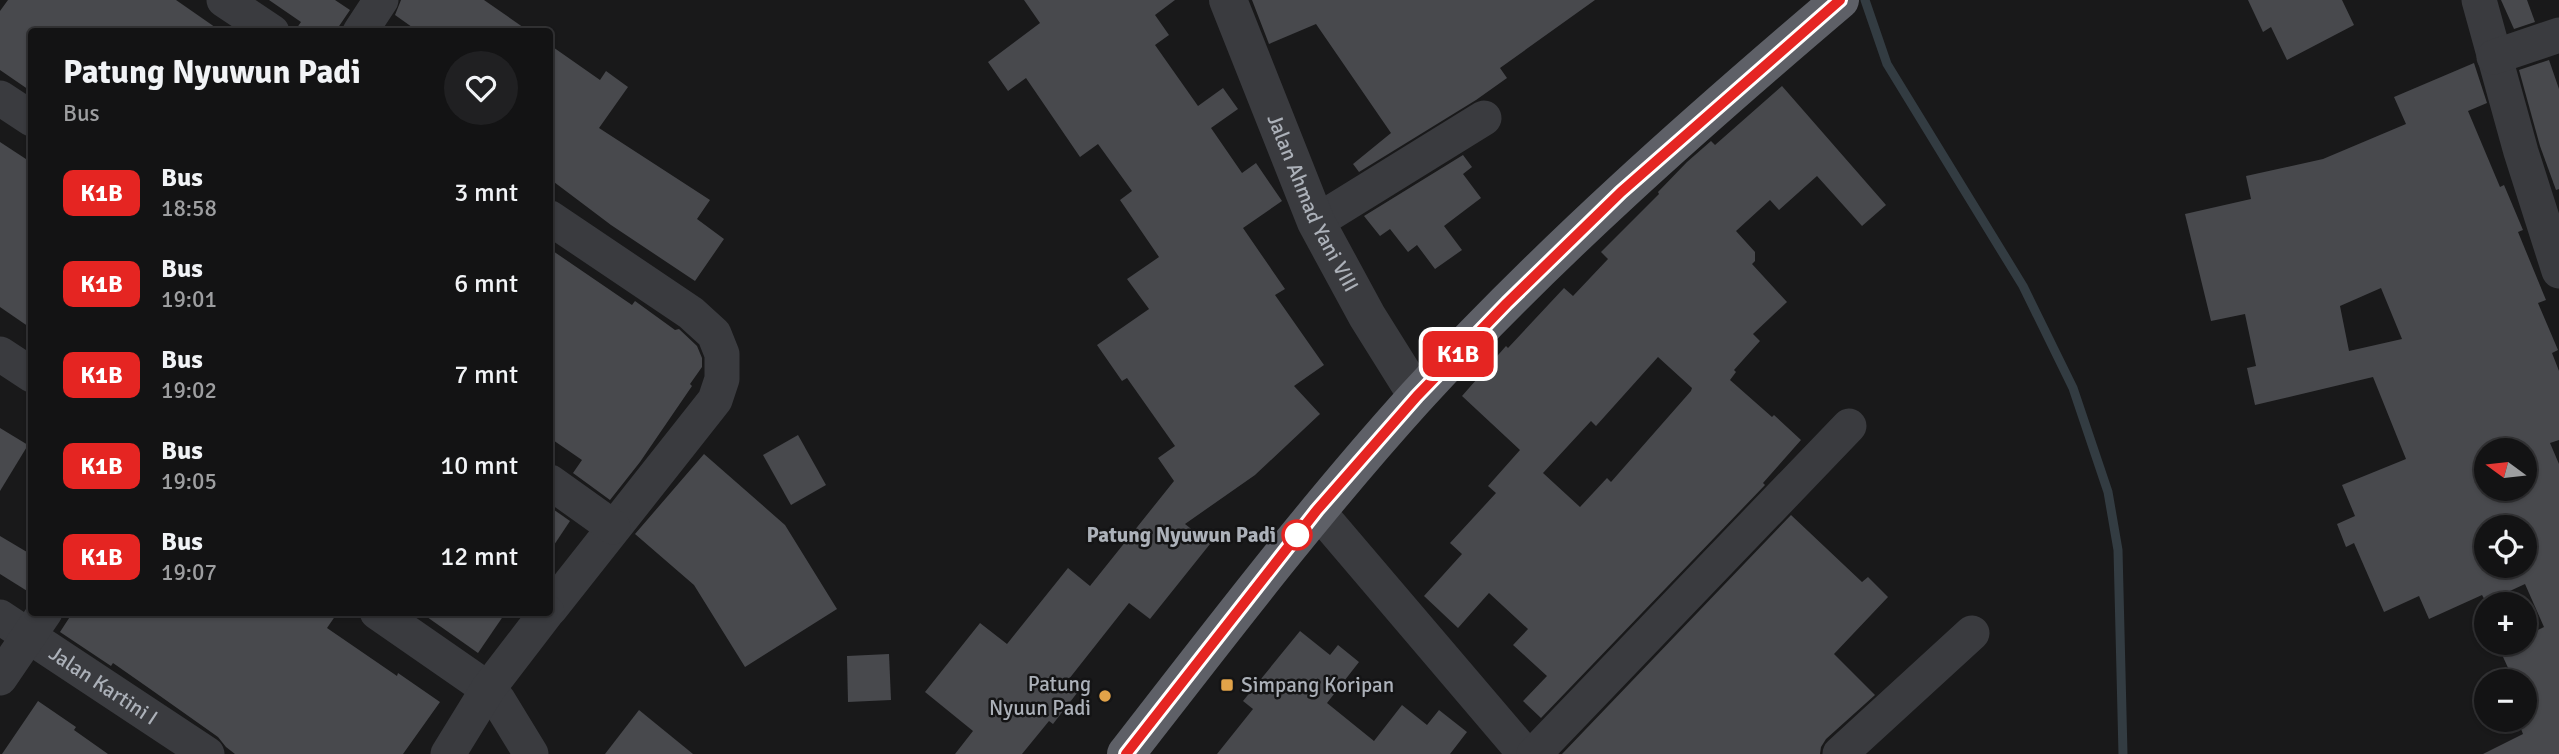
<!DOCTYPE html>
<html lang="id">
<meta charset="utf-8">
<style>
body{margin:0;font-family:Signika,sans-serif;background:#202022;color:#f1f3f6;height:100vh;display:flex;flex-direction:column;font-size:26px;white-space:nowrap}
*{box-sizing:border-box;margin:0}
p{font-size:23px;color:#9d9ea0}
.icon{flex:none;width:38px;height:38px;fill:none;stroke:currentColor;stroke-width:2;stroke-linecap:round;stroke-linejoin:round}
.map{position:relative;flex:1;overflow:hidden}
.side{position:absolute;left:28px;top:28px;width:525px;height:588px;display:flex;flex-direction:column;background:#131314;border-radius:7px;box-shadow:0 2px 5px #0004,0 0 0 2px #323234}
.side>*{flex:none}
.badge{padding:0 14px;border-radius:10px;font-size:24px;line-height:46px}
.needle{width:46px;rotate:285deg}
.tools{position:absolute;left:2474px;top:438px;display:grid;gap:14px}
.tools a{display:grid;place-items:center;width:63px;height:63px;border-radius:50%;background:#131314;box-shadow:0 2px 5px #0004,0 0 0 2px #323234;font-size:35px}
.map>.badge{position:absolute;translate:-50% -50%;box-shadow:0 0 0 4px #fff}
.round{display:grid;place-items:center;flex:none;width:74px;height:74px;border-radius:37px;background:#202022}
.summary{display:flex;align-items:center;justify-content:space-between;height:119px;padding:0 35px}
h1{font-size:33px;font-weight:800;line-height:52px}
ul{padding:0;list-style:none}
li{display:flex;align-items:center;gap:21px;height:91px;padding:0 35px}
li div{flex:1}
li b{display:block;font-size:26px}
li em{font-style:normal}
li .badge{min-width:77px;font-weight:700;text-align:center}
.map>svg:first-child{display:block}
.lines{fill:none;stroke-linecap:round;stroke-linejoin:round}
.stream{stroke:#333c42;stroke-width:9}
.building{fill:#48494d;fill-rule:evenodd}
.minor{stroke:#3a3b3f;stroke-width:35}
.tertiary{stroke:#3a3b3f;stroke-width:38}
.trunk{stroke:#5e6067;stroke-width:38}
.line-casing{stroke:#fff;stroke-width:16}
.line{stroke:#e52522;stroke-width:10}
.stop-dot{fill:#fff;stroke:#e52522;stroke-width:3.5}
.poi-dot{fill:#e2a349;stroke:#141415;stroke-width:2.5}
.labels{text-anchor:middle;stroke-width:5;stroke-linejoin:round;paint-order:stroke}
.street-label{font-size:21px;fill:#acb1b9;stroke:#141415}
.stop-label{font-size:21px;font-weight:bold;fill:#acb1b9;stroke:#141415;text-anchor:end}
.poi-label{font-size:21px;fill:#acb1b9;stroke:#141415;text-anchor:end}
</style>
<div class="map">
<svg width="2559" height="754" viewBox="0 0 2559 754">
<rect width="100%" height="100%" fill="#19191a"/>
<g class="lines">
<polyline class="stream" points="1865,0 1887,64 2023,286 2073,388 2108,492 2118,550 2123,754"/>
</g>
<g class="building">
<polygon points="8,0 176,0 222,32 32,32 32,92 0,70 0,11"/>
<polygon points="269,0 335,0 350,10 335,32 294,32 301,22"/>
<polygon points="401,0 484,0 530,32 419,32 395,15"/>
<polygon points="1024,0 1175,0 1155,15 1169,35 1155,45 1198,106 1223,88 1238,109 1211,128 1242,173 1256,163 1282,201 1243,228 1285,289 1275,295 1324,365 1294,386 1320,414 1255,475 1185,524 1210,544 1150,619 1129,603 1065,684 1077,693 1053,724 1049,721 1022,754 955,754 973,731 925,692 980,623 1007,644 1068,568 1090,586 1174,481 1158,458 1175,446 1127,378 1122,381 1097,345 1149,309 1127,279 1159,257 1120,200 1132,191 1098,144 1080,157 1026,78 1008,91 988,62 1040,23"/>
<polygon points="1252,0 1595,0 1500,68 1507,78 1476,100 1359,172 1353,164 1391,133 1316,24 1269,44"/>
<polygon points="2248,0 2342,0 2354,25 2287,60 2271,27 2263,32"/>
<polygon points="2501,0 2527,0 2535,22 2514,29"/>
<polygon points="550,45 600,80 606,71 628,87 599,128 710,200 697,219 724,239 695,281 611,225 550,179"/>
<polygon points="2549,60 2559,89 2559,189 2556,190 2540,146 2519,70"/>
<path d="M2474 63 2487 103 2468 111 2500 187 2504 185 2523 230 2518 232 2546 300 2538 303 2558 350 2552 353 2559 371V440L2550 443 2559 464V754H2483L2523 734 2517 719H2531L2525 706V681H2514L2499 648 2511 642H2525V636L2544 627 2525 584 2486 602 2482 595 2429 619 2419 596 2384 612 2354 543 2346 547 2337 524 2355 516 2342 485 2406 459 2373 377 2255 405 2247 368 2256 366 2245 314 2211 321 2185 214 2251 199 2246 176 2323 159 2406 124 2394 97ZM2381 288 2402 339 2349 351 2340 306ZM2487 450H2525V488H2487ZM2487 527H2525V565H2487Z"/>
<path d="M1782 86 1886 205 1862 226 1817 176 1779 210 1770 200 1736 231 1755 252V261L1752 264 1787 302 1753 334 1760 341 1734 370 1736 372 1730 380 1772 417 1774 415 1801 440 1763 483 1765 485 1541 718 1523 701 1547 676 1513 645 1528 629 1489 593 1458 628 1424 596 1462 554 1450 543 1496 493 1488 486 1520 450 1462 396 1506 346 1508 348 1564 288 1573 296 1608 259 1601 252 1659 194 1658 192 1687 162 1711 141 1715 145ZM1658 357 1692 388 1691 391 1611 482 1607 478 1580 507 1543 473 1591 421 1596 426Z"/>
<polygon points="0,142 32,163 32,329 0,307"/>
<polygon points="1463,155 1472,167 1463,174 1481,198 1444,226 1462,250 1435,269 1417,245 1408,252 1390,229 1380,236 1364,216"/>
<polygon points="550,249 632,305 635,301 675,330 679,329 697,346 702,358 702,367 690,384 692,386 640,462 610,500 573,473 582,460 550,438"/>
<polygon points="0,428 28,445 0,491"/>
<polygon points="798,435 826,485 791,505 763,455"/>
<polygon points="704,454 785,525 837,609 745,667 694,585 635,534"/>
<polygon points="550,507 570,521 550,551"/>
<polygon points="1791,515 1862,582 1868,577 1888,597 1834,654 1875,695 1826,739 1821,747 1820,754 1562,754"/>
<polygon points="0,536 32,555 32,594 0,574"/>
<polygon points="73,612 338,612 327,628 397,676 398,673 440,702 403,754 235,754 226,747 218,737 153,691 113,663 111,666 60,632"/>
<polygon points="420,612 506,612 478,653"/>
<polygon points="1300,631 1330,655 1338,645 1359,662 1327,703 1374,741 1402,705 1427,725 1439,710 1467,732 1450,754 1217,754 1253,709 1243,701"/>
<polygon points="889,654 891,700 848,702 847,656"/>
<polygon points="38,701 76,727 74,730 108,754 2,754"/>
<polygon points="639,710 693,754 605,754"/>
</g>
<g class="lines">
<g class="minor">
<polyline points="224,0 272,32"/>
<polyline points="2479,0 2521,152 2559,271"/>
<polyline points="360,32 381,0"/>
<polyline points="2494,57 2559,35"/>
<polyline points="0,98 32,119"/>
<polyline points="550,218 691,313 714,334 722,354 722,379 715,400 550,609"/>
<polyline points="1316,222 1484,118"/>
<polyline points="0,354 32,375"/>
<polyline points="550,482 613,527"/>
<polyline points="1317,510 1525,754"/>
<polyline points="377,612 488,689 498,700 531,754"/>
<path id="s1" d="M0 617 207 754"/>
<polyline points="0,678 45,612"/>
<polyline points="448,754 488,689 547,612"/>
<polyline points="1534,754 1849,426"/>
<polyline points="1840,754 1972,633"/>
</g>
<path class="tertiary" id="s2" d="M1228 0 1316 222 1367 316 1417 396"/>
<path class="trunk" d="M1126 754C1220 633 1313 511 1416 397 1547 254 1693 125 1840 0"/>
</g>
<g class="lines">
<g class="line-casing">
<polyline id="line" points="1126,754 1317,510 1417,396 1507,303 1621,192 1840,0"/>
</g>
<use href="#line" class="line"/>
</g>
<circle class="stop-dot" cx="1297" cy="535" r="14"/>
<g class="poi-dot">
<rect x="1220" y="678" width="14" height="14" rx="3.5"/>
<circle cx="1105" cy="696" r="7"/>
</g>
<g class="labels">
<g class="street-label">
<text dy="7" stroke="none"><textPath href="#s2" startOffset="220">Jalan Ahmad Yani VIII</textPath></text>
<text dy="7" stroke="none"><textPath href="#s1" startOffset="124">Jalan Kartini I</textPath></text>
</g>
<g class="stop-label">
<text x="1276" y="542">Patung Nyuwun Padi</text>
</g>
<g class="poi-label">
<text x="1091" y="691">Patung<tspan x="1091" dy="24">Nyuun Padi</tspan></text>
<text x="1241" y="692" text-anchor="start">Simpang Koripan</text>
</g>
</g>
</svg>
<div class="tools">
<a><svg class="needle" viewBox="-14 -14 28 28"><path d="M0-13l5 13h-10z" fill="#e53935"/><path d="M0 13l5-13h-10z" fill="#9d9ea0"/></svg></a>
<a><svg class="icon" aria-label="locate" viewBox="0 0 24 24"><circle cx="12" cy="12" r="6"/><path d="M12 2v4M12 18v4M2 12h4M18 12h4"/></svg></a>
<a>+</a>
<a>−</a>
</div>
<b class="badge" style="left:1458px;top:354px;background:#e52522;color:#fff">K1B</b>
<section class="side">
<div class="summary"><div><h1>Patung Nyuwun Padi</h1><p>Bus</p></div><a class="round"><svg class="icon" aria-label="heart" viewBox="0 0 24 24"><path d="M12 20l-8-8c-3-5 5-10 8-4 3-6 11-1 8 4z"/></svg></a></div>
<ul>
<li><span class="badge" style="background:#e52522;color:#fff">K1B</span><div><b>Bus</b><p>18:58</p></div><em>3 mnt</em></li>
<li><span class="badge" style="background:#e52522;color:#fff">K1B</span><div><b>Bus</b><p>19:01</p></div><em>6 mnt</em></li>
<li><span class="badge" style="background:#e52522;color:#fff">K1B</span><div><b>Bus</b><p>19:02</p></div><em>7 mnt</em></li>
<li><span class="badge" style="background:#e52522;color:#fff">K1B</span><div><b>Bus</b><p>19:05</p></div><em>10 mnt</em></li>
<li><span class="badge" style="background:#e52522;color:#fff">K1B</span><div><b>Bus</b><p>19:07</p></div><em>12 mnt</em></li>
</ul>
</section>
</div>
